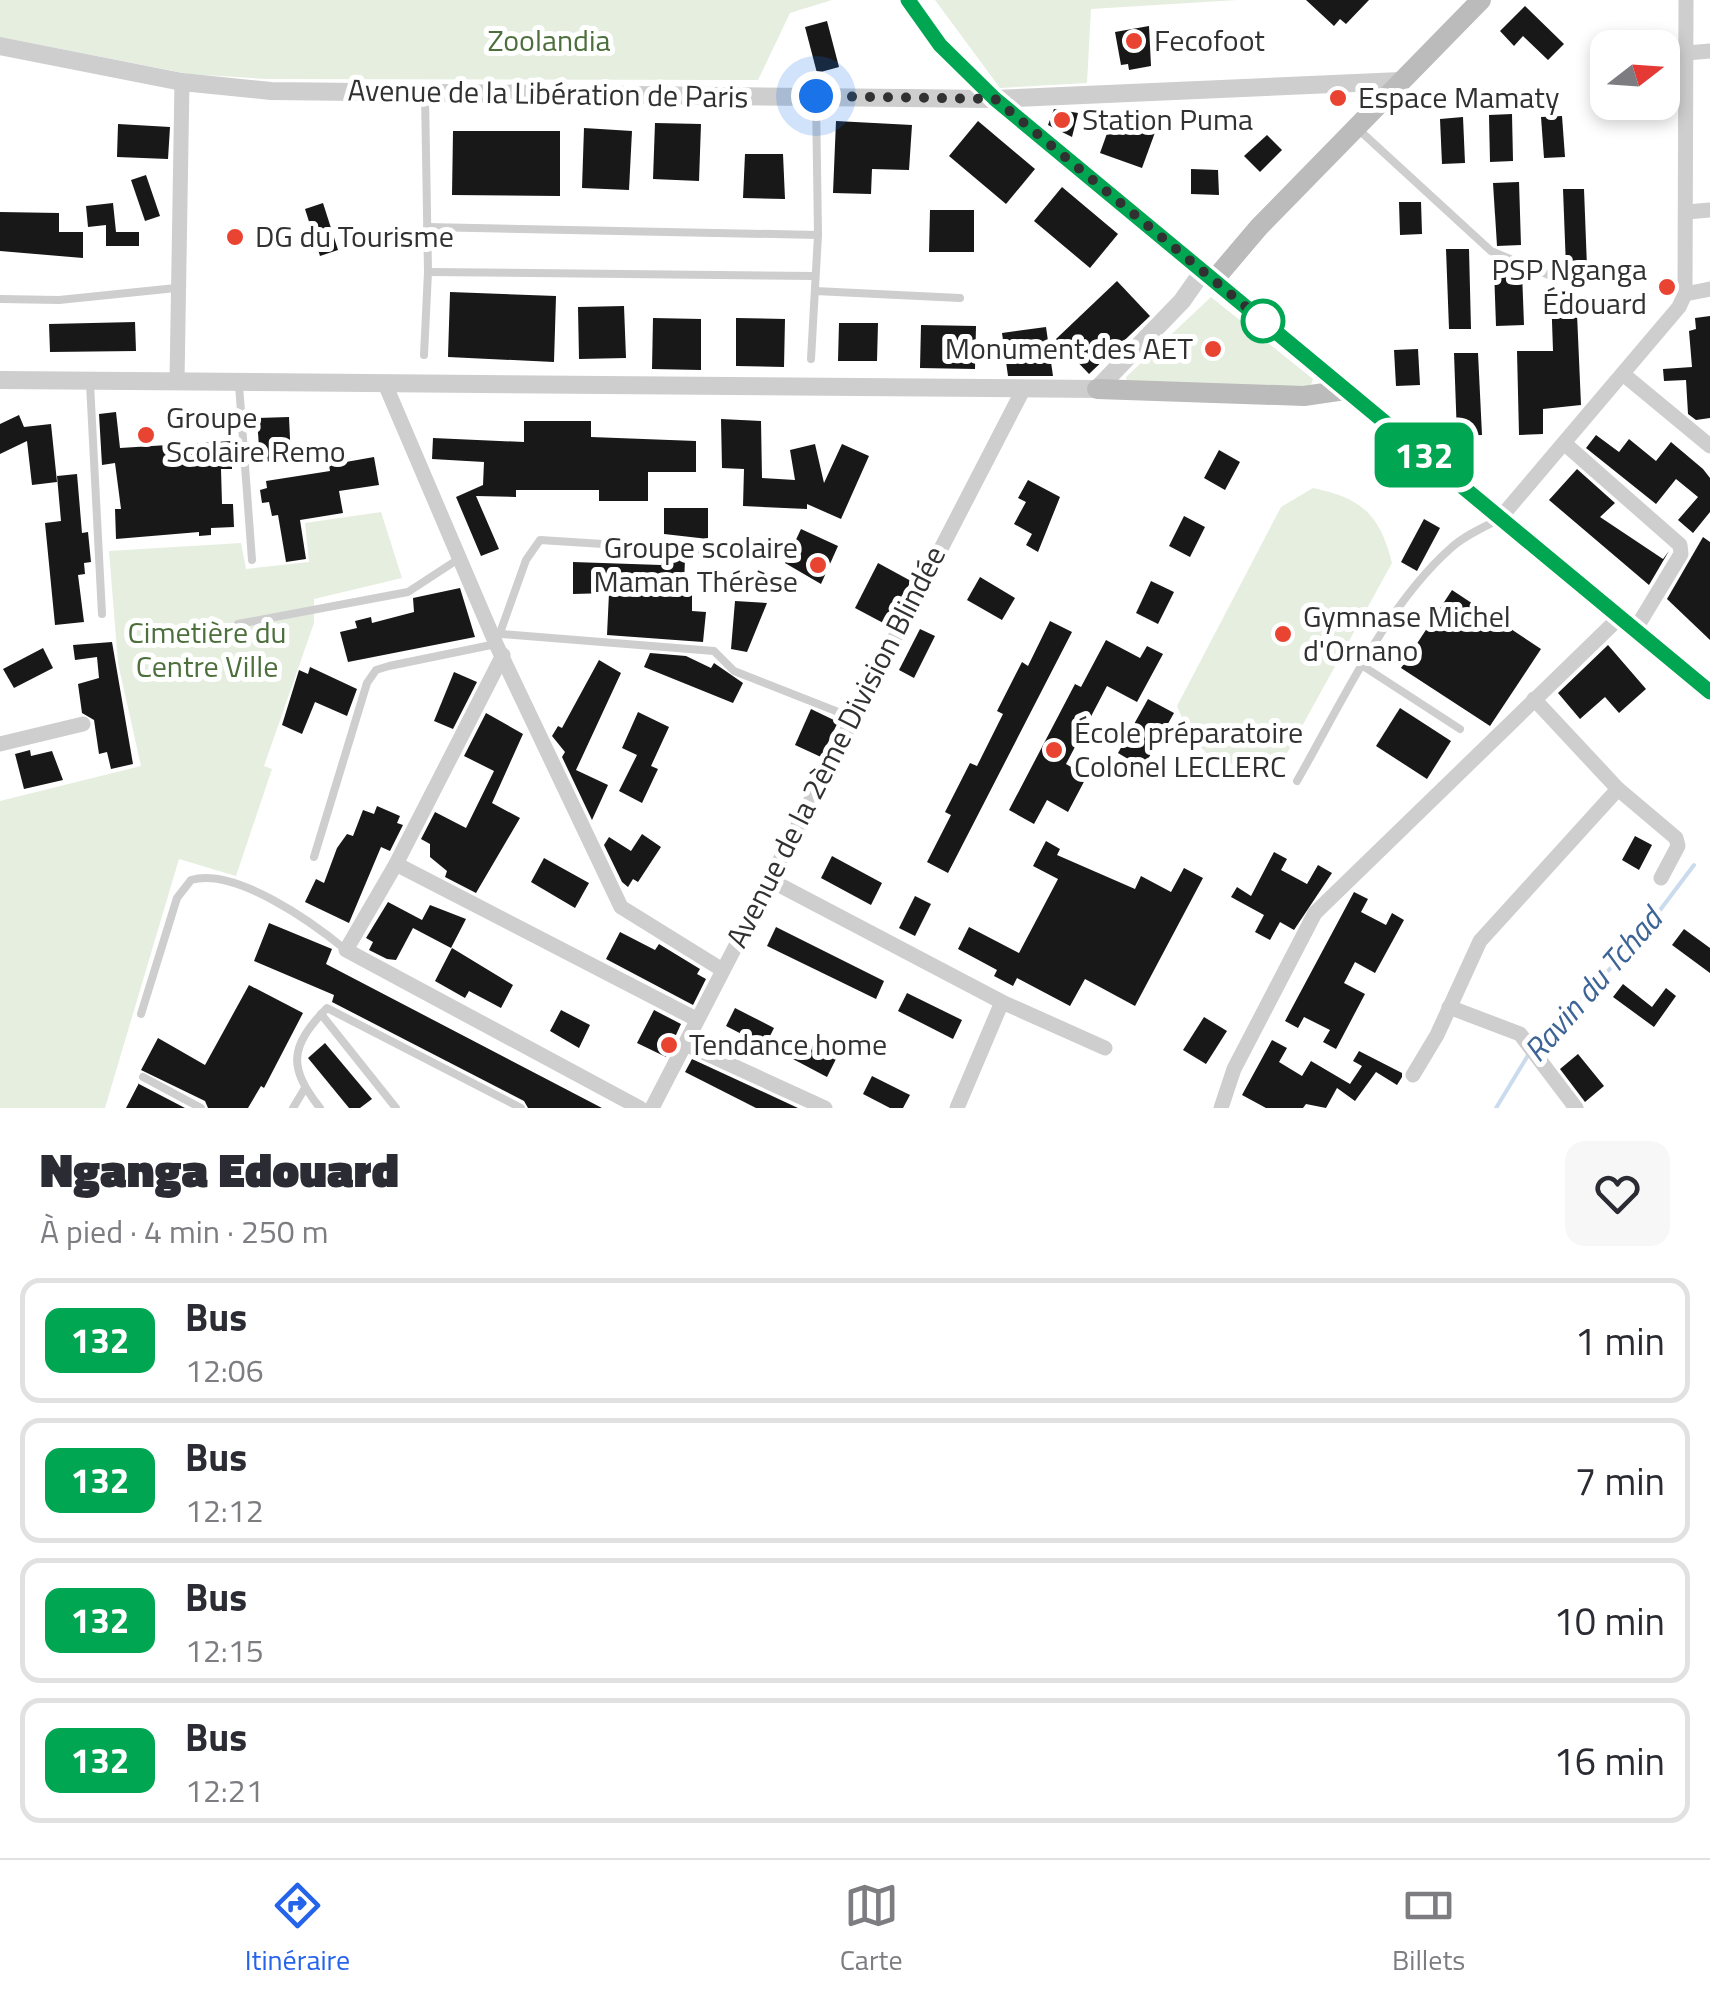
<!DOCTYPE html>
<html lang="fr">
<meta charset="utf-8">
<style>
body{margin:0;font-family:"Titillium Web",sans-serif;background:#f7f7f7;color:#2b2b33;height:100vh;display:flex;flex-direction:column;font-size:38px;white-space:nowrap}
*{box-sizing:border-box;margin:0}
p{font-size:32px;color:#7c7c81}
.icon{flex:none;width:55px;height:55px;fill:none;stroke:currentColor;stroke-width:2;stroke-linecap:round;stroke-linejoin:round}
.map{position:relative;height:1108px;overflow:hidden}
.panel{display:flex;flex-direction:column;background:#fff;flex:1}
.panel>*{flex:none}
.badge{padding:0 20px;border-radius:15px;font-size:35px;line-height:65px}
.needle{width:65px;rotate:73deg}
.controls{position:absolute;left:1590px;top:30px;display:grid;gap:20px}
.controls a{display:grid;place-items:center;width:90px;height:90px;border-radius:20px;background:#fff;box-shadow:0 5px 15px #0003;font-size:50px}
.you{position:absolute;width:50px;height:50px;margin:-25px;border:8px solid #fff;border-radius:50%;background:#1a73e8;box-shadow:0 0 0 15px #1a73e833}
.map>.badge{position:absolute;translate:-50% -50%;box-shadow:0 0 0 5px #fff}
.round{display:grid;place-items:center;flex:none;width:105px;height:105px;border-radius:20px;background:#f7f7f7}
.summary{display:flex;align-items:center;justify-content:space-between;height:170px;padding:0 40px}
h1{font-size:48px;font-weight:800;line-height:75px}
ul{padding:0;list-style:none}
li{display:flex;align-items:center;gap:30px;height:125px;margin:0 20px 15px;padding:0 20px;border:5px solid #e1e1e2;border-radius:20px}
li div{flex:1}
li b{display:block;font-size:38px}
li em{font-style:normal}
li .badge{min-width:110px;font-weight:700;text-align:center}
.menu{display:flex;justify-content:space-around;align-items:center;height:140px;border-top:2px solid #e1e1e2;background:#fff;font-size:28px;color:#7c7c81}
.menu a{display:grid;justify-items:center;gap:5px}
.menu .current{color:#2563eb}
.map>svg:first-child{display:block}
.green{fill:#e5eedf}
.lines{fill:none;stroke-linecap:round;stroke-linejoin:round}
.stream{stroke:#cbdbee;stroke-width:4}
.building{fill:#181818}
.service{stroke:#cecece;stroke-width:8}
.minor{stroke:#cecece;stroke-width:15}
.tertiary{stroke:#cecece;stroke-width:18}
.secondary{stroke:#bbb;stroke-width:20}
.line-casing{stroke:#fff;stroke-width:22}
.line{stroke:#00a651;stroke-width:15}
.walk{stroke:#313131;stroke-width:10;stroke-dasharray:0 18}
.poi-dot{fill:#e94332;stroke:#fff;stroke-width:4}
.stop-dot{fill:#fff;stroke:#00a651;stroke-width:5}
.labels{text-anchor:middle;stroke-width:10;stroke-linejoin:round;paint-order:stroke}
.park-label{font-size:30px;fill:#4c6f3c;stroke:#fff}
.poi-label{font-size:30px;fill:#313131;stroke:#fff;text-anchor:start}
.street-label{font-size:30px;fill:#313131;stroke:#fff}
.water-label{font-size:32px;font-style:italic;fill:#3c6496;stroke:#fff}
</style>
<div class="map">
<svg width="1710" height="1108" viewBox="0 0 1710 1108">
<rect width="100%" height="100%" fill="#fff"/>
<g class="green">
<polygon points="0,0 832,0 790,13 758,80 266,79 189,74 0,37"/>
<polygon points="935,0 1237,0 1091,9 1087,83 1000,88"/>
<polygon points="1211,297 1313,379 1310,388 1127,385 1126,377"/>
<path d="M1313 488C1362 498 1380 515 1392 563L1285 757C1225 773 1201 765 1177 706L1281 507Z"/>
<polygon points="381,512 402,578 314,599 314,623 264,766 272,769 236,876 179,859 105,1108 0,1108 0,801 141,766 118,663 109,551 241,543 246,569 309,562 305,523"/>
</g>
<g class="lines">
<g class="stream">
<polyline points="1537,1046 1639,938 1694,865"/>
<polyline points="1496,1108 1530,1052"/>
</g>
</g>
<g class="building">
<polygon points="1306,0 1369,0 1346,24 1340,19 1334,26"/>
<polygon points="1525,6 1564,44 1548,60 1523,36 1514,46 1500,31"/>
<polygon points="827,21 839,67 817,73 805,27"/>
<polygon points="1149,26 1151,66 1129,70 1128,64 1121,65 1115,32"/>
<polygon points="1054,109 1078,113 1072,137 1048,125"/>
<polygon points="1115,111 1157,127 1142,168 1100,153"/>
<polygon points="1512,114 1513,161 1490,162 1489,115"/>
<polygon points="1562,116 1565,157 1544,158 1541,117"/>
<polygon points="1463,117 1465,163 1442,164 1440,119"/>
<polygon points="836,121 912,125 909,170 872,169 871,194 833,193"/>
<polygon points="978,121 1035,169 1006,204 949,156"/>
<polygon points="655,123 701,124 699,181 653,179"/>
<polygon points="118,124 170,127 168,159 117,157"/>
<polygon points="584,128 632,131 629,190 582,188"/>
<polygon points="453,131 560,131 560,196 452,195"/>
<polygon points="1267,135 1282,150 1260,172 1244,156"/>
<polygon points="745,154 783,154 785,199 743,198"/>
<polygon points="1191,169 1218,170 1219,195 1191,194"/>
<polygon points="146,175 160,216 145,221 131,180"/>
<polygon points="1519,182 1521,245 1497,246 1493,183"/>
<polygon points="1062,187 1118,234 1090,268 1034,221"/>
<polygon points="1563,189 1584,189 1587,267 1566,267"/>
<polygon points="1399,202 1421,202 1422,234 1400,235"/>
<polygon points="113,203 116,232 139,232 139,246 106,246 106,225 88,227 86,206"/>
<polygon points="323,203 338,250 320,256 305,209"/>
<polygon points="930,210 974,210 974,252 929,252"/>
<polygon points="0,212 59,213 59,232 83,232 83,258 0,251"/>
<polygon points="1446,249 1469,249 1471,329 1449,329"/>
<polygon points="1494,269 1522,272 1524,325 1496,326"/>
<polygon points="1117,281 1150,316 1089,374 1056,339"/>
<polygon points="1576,291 1581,405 1543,409 1543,434 1519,435 1517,351 1553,351 1551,292"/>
<polygon points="450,292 556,296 554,362 448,357"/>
<polygon points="624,306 626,358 579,359 578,307"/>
<polygon points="1710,316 1710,418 1696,420 1688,414 1686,380 1664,381 1663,369 1692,367 1689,331 1696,329 1695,318"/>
<polygon points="653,318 701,319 701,370 652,369"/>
<polygon points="736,318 785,319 784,367 736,366"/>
<polygon points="135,322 136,351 50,352 49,324"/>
<polygon points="839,323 878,323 877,361 838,361"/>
<polygon points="921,325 976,326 975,369 920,368"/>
<polygon points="1046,327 1053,376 1008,376 1002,333"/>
<polygon points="1418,349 1420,385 1396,386 1394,350"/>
<polygon points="1454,353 1478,353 1482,435 1457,436"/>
<polygon points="116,412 120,448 232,441 232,469 221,469 222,504 233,504 234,527 211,528 211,535 199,536 199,532 116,539 115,509 121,509 115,463 102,465 99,414"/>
<polygon points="19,415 24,427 51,424 57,482 32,485 27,441 0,454 0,424"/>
<polygon points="289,417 291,460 260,462 257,418"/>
<polygon points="721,419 761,421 762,478 795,480 790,450 815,444 824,483 842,444 869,456 841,519 807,504 807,509 743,506 744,469 722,468"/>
<polygon points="524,421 591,421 591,437 696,441 696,472 648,472 648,501 599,501 599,490 516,490 516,497 476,496 499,549 481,556 456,497 483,485 484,462 432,459 433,438 524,442"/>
<polygon points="1596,435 1619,452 1629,439 1656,461 1671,442 1703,469 1710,478 1710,512 1693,533 1678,520 1698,497 1676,479 1656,504 1586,448"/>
<polygon points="1219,450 1240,462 1225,490 1204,478"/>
<polygon points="374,457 379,485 339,491 343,513 300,520 306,559 286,562 278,515 272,516 269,502 262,503 260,490 267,488 266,481 330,471 329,465"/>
<polygon points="1577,469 1615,503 1600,517 1663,559 1669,551 1649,585 1549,500"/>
<polygon points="77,474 82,533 88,532 91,562 84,563 85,574 78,575 84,622 55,625 45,523 61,521 57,476"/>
<polygon points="1028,480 1060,497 1038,552 1026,545 1032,534 1014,524 1026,502 1018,498"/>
<polygon points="664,508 708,508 708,539 664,534"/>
<polygon points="1184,516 1205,527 1190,557 1169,546"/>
<polygon points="1424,519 1440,528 1417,571 1401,562"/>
<polygon points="801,529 838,546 821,584 785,563"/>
<polygon points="1703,537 1710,542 1710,640 1667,599"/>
<polygon points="661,558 685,559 684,584 692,584 692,611 706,612 703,642 607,635 609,593 573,594 573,562 661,565"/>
<polygon points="878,563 911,581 887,625 855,608"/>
<polygon points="980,577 1015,598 1002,620 967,600"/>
<polygon points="1151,581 1174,592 1158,624 1136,613"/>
<polygon points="460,588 475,637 348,662 340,632 357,628 355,621 371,617 372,623 414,612 413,598"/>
<polygon points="1452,590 1541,649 1490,726 1401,668"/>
<polygon points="735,601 767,603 747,652 731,649"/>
<polygon points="1050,621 1072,632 948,873 927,862 951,815 945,812 970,763 977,766 1003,714 997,711 1022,662 1028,666"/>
<polygon points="920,629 935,636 914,678 899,670"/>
<polygon points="1106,640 1140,658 1147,646 1163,654 1137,702 1107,686 1066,764 1087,776 1068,812 1047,800 1034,824 1009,810 1075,684 1081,687"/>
<polygon points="112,642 133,764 111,769 107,752 99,754 94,720 82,713 78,684 99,678 97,657 75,660 73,645"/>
<polygon points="1608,645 1646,689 1619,713 1605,697 1580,719 1558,693"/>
<polygon points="43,648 53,668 14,688 3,669"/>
<polygon points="650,653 686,656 711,668 714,663 743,683 733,703 644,667"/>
<polygon points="599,660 621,673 576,770 608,785 592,820 562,757 565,752 552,736 558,726 562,728"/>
<polygon points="310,667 357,689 347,716 315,702 302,734 282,725 299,670 308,674"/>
<polygon points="454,672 477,682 453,729 434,721"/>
<polygon points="1148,699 1174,713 1143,768 1118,753"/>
<polygon points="1400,708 1451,741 1427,779 1376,746"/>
<polygon points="811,709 838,722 821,757 795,745"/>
<polygon points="638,712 669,727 651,766 658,769 642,803 619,791 637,755 622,748"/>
<polygon points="486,713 523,734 492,803 520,818 476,893 445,877 447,871 430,857 430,844 421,839 435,812 466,828 494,771 464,756"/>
<polygon points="30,750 31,756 52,751 63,780 24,789 15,754"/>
<polygon points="377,806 400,816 397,823 403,825 390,851 381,847 349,923 305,902 316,879 324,883 337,848 347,834 353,836 363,810 374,814"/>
<polygon points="642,834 661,847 638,882 633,879 628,887 622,882 604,845 609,837 631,851"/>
<polygon points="1635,836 1652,845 1639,870 1622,860"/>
<polygon points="1046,841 1060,849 1057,855 1135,889 1141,876 1171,892 1184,868 1203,878 1135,1006 1085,979 1070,1006 1017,978 1013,986 994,976 997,970 958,949 969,927 1019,953 1058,879 1033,866"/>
<polygon points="1274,852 1287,859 1281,870 1307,884 1318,865 1332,873 1294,930 1280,922 1270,940 1255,932 1264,915 1231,897 1237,887 1251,896"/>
<polygon points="832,856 882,883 871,905 821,878"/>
<polygon points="544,858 589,883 575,908 531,882"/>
<polygon points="1354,892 1368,899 1361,912 1386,925 1392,913 1404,920 1375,973 1355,962 1344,983 1365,994 1336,1049 1323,1042 1330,1030 1304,1017 1298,1028 1285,1021"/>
<polygon points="915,896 931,904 915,936 899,928"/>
<polygon points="388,902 422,920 430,905 466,919 451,948 413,928 396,960 387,959 369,950 373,942 366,938"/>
<polygon points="269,923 332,949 326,964 602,1108 528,1108 524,1101 332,1002 334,995 254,961"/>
<polygon points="776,927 884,981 876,999 767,946"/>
<polygon points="1684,929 1710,948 1710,973 1672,945"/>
<polygon points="620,932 655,950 659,944 700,969 697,974 706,979 693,1005 606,959"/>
<polygon points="452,948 513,985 501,1008 469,991 465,998 435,981"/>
<polygon points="1623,984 1652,1007 1666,988 1676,996 1654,1027 1613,997"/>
<polygon points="249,985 303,1013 264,1088 261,1086 248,1108 208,1108 205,1101 141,1070 158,1038 205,1065"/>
<polygon points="907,993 962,1020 953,1039 898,1011"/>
<polygon points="735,1008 774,1028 765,1046 726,1026"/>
<polygon points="561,1010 590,1025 579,1048 550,1031"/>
<polygon points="654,1010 681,1024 666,1057 637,1043"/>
<polygon points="1204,1017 1227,1031 1206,1064 1183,1050"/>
<polygon points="800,1039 836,1059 827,1077 791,1058"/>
<polygon points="1272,1040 1287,1048 1279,1062 1302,1076 1311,1061 1350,1084 1362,1066 1353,1061 1359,1051 1402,1073 1402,1077 1397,1085 1376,1072 1355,1101 1337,1088 1326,1108 1306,1104 1303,1108 1266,1108 1242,1095"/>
<polygon points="325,1043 372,1099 360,1108 349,1108 308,1058"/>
<polygon points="1578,1054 1604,1086 1585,1102 1560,1069"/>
<polygon points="692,1059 798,1108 756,1108 685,1072"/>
<polygon points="872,1076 910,1095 903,1108 890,1108 863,1094"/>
<polygon points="139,1083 139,1084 185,1108 126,1108"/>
</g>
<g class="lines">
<g class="service">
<polyline points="1358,129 1491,251 1551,276"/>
<polyline points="427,227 818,235"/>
<polyline points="428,272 815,276"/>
<polyline points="815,291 960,298"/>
<polyline points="0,299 59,300 176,288"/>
<polyline points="424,355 428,272 425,94"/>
<polyline points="811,359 818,235 816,98"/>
<polyline points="90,384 102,614"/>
<polyline points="239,385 252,560"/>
<polyline points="238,624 408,592 460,558"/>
<polyline points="502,634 714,651 734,671 851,717"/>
<polyline points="1363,666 1460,729"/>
<path d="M1297 781C1340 706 1386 605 1451 548 1464 536 1482 528 1498 520"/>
<polyline points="314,857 367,683 376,670 389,666 496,644 526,560 540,540 774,555"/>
<path d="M141 1014 177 898 191 880C235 867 312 922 346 950"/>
<polyline points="321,1014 396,1108"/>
<polyline points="143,1077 201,1108"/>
<polyline points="293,1108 305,1088"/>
<path d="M320 1108C288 1067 289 1047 327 1008L521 1108"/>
</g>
<g class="minor">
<polyline points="1687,53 1710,51"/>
<polyline points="1687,212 1710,210"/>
<polyline points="1685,294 1710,289"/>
<polyline points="1623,374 1710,446"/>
<polyline points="177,381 182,82"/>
<polyline points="385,384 496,644 621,907 721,969"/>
<polyline points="1564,443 1680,545 1681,554 1635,630"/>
<polyline points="1501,517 1679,307 1685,294 1686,0"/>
<polyline points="503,655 396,864 346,950 640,1108"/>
<polyline points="1534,699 1618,789 1676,838 1678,846 1661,878"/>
<polyline points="0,744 83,724"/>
<polyline points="396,864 696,1019"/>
<polyline points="768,879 1002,1002 957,1108"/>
<polyline points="1002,1002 1105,1048"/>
<polyline points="1449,1007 1520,1034 1576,1108"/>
<polyline points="685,1044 825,1108"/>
<polyline points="1413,1075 1437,1035 1480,941 1618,789"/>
<polyline points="652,1108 1024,388"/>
<polyline points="1221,1108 1234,1069 1315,913 1620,617"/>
</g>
<g class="tertiary">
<polyline points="0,46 182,82 271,91 995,99 1401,81"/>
<polyline points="0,380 1097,389 1182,301 1203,271"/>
</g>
<g class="secondary">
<polyline points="908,0 940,45 995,99 1710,692"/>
<polyline points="1214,280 1259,227 1481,0"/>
<polyline points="1097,389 1304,396 1345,390"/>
</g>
</g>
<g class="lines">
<g class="line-casing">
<polyline id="line" points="908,0 940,45 995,99 1710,692"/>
</g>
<use href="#line" class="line"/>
<polyline class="walk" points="816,96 995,99 1263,321"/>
</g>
<g class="poi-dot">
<circle cx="1134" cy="41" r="10"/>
<circle cx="1338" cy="98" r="10"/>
<circle cx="1062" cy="120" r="10"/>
<circle cx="235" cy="237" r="10"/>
<circle cx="1667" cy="287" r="10"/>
<circle cx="1213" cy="349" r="10"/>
<circle cx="146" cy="435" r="10"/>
<circle cx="818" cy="565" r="10"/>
<circle cx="1283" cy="634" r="10"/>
<circle cx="1054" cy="750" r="10"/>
<circle cx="669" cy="1045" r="10"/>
</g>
<circle class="stop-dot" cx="1263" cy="321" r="20"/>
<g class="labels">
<g class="park-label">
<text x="549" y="51">Zoolandia</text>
<text x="207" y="643">Cimetière du<tspan x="207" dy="34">Centre Ville</tspan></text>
</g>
<g class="poi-label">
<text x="1154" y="51">Fecofoot</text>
<text x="1358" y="108">Espace Mamaty</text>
<text x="1082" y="130">Station Puma</text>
<text x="255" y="247">DG du Tourisme</text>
<text x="1647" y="280" text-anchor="end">PSP Nganga<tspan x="1647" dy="34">Édouard</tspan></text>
<text x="1193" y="359" text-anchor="end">Monument des AET</text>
<text x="166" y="428">Groupe<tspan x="166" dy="34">Scolaire Remo</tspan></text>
<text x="798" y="558" text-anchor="end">Groupe scolaire<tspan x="798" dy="34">Maman Thérèse</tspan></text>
<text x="1303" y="627">Gymnase Michel<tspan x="1303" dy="34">d'Ornano</tspan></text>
<text x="1074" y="743">École préparatoire<tspan x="1074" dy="34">Colonel LECLERC</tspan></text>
<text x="689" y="1055">Tendance home</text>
</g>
<g class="street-label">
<text transform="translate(548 94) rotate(1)" y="10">Avenue de la Libération de Paris</text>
<text transform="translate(836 747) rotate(-63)" y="10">Avenue de la 2ème Division Blindée</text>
</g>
<g class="water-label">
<text transform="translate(1593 985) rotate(-49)" y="11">Ravin du Tchad</text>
</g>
</g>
</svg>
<div class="controls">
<a><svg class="needle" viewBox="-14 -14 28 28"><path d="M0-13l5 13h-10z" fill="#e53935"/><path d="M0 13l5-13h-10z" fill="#7c7c81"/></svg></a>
</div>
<div class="you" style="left:816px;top:96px"></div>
<b class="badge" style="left:1424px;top:455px;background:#00a651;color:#fff">132</b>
</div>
<section class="panel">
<div class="summary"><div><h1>Nganga Edouard</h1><p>À pied · 4 min · 250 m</p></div><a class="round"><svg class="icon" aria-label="heart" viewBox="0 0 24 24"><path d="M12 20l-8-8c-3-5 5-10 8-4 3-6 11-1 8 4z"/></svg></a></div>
<ul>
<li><span class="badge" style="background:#00a651;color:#fff">132</span><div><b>Bus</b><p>12:06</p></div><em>1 min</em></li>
<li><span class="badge" style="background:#00a651;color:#fff">132</span><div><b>Bus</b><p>12:12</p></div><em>7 min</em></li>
<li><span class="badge" style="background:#00a651;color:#fff">132</span><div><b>Bus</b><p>12:15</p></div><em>10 min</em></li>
<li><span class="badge" style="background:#00a651;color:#fff">132</span><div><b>Bus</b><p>12:21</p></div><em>16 min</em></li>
</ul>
</section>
<nav class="menu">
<a class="current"><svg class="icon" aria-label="directions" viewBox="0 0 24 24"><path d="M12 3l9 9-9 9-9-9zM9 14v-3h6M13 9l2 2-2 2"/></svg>Itinéraire</a>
<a><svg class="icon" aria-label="map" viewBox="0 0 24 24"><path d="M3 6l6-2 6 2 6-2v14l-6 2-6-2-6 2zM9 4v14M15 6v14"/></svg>Carte</a>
<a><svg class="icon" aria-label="tickets" viewBox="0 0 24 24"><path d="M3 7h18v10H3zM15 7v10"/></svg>Billets</a>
</nav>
